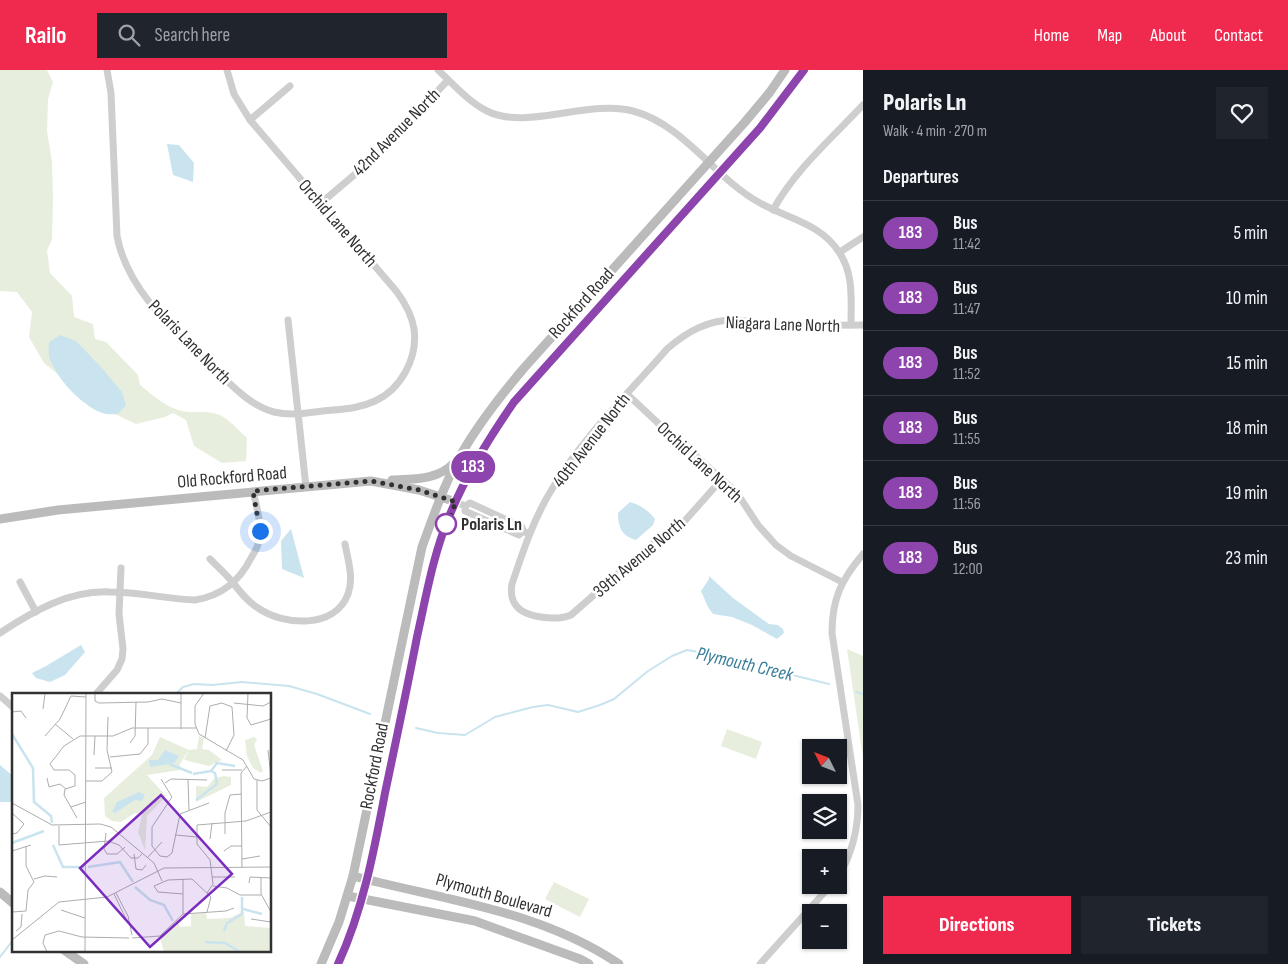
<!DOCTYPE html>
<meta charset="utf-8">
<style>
body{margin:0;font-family:"Sofia Sans Condensed",sans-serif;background:#20242c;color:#f1f3f6;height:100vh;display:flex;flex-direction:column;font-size:19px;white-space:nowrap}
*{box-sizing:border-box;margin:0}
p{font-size:16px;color:#9ea1a6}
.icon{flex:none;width:28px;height:28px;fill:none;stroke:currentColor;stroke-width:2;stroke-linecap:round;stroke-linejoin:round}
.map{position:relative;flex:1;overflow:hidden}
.details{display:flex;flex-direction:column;background:#171b24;width:425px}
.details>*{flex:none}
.badge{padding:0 10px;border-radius:16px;font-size:18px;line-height:32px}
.needle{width:32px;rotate:312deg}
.buttons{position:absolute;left:802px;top:669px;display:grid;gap:10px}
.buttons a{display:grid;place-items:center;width:45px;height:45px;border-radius:0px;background:#171b24;box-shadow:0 1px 4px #0004;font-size:25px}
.you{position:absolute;width:25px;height:25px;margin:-12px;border:4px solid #fff;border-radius:50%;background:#1a73e8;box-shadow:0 0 0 8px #1a73e833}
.map>.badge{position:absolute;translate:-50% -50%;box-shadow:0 0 0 2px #fff}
h2{padding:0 20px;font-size:19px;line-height:45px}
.round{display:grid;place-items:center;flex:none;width:52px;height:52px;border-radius:0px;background:#20242c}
.overview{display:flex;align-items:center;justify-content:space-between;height:85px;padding:0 20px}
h1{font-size:24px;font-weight:800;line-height:38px}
.primary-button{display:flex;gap:10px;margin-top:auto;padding:10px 20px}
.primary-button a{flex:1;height:58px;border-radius:0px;background:#f02a4f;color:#fff;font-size:20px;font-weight:800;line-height:58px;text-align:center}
.primary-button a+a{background:#20242c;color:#f1f3f6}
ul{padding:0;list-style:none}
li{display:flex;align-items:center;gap:15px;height:65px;padding:0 20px;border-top:1px solid #363941}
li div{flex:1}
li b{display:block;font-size:19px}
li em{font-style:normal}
li .badge{min-width:55px;font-weight:700;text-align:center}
header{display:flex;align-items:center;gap:30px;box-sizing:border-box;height:70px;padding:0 25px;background:#f02a4f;color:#fff}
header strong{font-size:24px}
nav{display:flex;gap:28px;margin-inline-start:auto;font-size:18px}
.search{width:350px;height:45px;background:#20242c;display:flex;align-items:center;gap:12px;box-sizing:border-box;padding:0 18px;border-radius:0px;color:#9ea1a6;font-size:19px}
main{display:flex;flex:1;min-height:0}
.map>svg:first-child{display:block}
.green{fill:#e8eede}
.water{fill:#c9e4ef}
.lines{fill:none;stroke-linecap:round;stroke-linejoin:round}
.stream{stroke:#c9e4ef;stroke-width:2}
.street{stroke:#cecece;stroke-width:7}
.secondary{stroke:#bbb;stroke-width:9}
.line-casing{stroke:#fff;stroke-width:11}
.line{stroke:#8e44ad;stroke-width:8}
.walk{stroke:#313131;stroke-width:5;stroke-dasharray:0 9}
.stop-dot{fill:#fff;stroke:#8e44ad;stroke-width:2.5}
.labels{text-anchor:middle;stroke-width:5;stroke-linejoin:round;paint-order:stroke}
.street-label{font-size:18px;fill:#313131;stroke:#fff}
.stop-label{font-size:18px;font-weight:bold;fill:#313131;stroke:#fff;text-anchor:start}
.water-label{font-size:19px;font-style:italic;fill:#397e99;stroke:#fff}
.inset-river{fill:none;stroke:#c9e4ef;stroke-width:2.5}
.inset-road{fill:none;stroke:#adadad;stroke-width:1}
.view{fill:#7b2cbf;fill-opacity:0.15;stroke:#7b2cbf;stroke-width:2.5}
.inset-edge{fill:none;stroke:#313131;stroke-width:2.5}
</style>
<header>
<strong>Railo</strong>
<div class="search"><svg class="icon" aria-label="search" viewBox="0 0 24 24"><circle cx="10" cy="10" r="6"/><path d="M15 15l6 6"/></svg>Search here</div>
<nav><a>Home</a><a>Map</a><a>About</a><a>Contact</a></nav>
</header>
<main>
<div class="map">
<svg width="863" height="894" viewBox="0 0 863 894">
<rect width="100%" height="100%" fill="#fff"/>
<g class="green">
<path d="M0 0H47L53 12 48 29 47 61 52 92 53 128 52 170 47 180 50 203 72 226 74 247 93 254 95 269 106 272 138 305 140 315C155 327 170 341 190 342 199 342 211 341 220 345 230 350 239 361 247 368L246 391 222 393 194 376 186 350 173 343 165 347 136 354 98 336 44 293 29 267 32 242 17 222 0 221Z"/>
<polygon points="847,579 863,586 863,688"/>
<polygon points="727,659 762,672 756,689 721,676"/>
<polygon points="554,812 589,829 580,847 545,829"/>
</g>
<g class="water">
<polygon points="167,74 179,75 194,93 193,112 173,105"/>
<path d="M60 265 76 271 101 297 122 322 126 335 118 344C113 344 107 345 102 343 81 335 56 308 49 287 48 282 49 277 49 272Z"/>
<path d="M630 432C640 435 648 440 655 449L653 455 636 470C622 466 618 458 618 443Z"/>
<polygon points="291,459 304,508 282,499 281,471"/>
<polygon points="709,506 733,528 769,554 778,555 783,559 784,563 777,569 752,555 732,547 713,544 708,537 701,521 709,509"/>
<polygon points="81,575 85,582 65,605 50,612 36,608 32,603 46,596"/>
<polygon points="0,695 14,707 14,732 0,732"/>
</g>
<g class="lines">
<g class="stream">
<polyline points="856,622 863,624"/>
<polyline points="176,624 183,617 194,614 212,615 242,612 289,616 317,624 370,644"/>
<polyline points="416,658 438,663 465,665 495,647 533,637 548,635 578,642 600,635 614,629 648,601 672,586 687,580 721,586 764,596 784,603 829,614"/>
<polyline points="0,887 14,869"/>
</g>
<g class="street">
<path d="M107 0 111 23 117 166C127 220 174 260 211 296 230 313 248 335 274 342 291 346 307 343 323 341 341 339 358 339 375 331 401 319 418 288 414 259 412 245 405 233 397 222L250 50 234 24 227 0"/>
<path d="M438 0C453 14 469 32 487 41 526 61 588 29 633 41 685 55 714 108 760 133 788 149 820 153 839 182 854 204 851 230 851 255"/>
<polyline points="250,50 290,16"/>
<polyline points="321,133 379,84 448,10"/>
<path d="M773 140C795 100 832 68 863 35"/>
<polyline points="840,182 863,167"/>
<polyline points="288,250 306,417"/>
<polyline points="627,324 657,352 671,367 694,384 737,423 758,455 776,475 791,486 842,512"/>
<path d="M722 409 682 454 673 462 651 475 571 545C557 551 523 548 515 534 511 528 511 520 512 514 523 481 534 448 552 419 583 367 628 324 667 279 686 262 709 249 736 250 750 251 764 255 778 255 806 256 835 255 863 255"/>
<polyline points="456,432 465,436 465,441 519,465 523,461"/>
<polyline points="465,436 470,433 522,457 523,461 527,463"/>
<path d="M210 489C218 497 227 505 234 514 241 523 248 532 258 538 284 556 335 559 348 524 354 508 348 490 345 474"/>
<polyline points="20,512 36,542"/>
<path d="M0 563C33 541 70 520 110 522 139 522 167 529 195 530 221 526 239 512 251 488 256 480 260 473 260 463 261 450 256 435 253 421"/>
<polyline points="96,624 117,600 122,589 123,579 119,544 121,498"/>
<polyline points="0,626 14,638"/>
<path d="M839 806C852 783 858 761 858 735L832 563C832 529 841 510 863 484"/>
<polyline points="760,894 831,815"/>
</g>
<g class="secondary">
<path d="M392 410C414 409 438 410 454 393"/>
<polyline points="0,449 58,440 371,411 419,420 456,432"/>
<path d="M353 806C444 830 539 840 619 894"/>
<polyline points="0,822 14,834"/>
<polyline points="348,826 475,851 580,889 589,894"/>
<polyline points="64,880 84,894"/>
<path d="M321 894 339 852 353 806 422 477C434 445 445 411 463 381 480 352 502 324 524 298L745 52 770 22 785 0"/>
<path d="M338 894C364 841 374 781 385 723 396 671 406 619 417 567 426 527 433 485 449 447 466 406 489 368 514 332L760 58 804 0"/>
</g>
</g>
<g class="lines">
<g class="line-casing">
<path id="line" d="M338 894C363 840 374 781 385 723 396 671 407 619 417 567 426 527 433 485 449 447 465 406 489 368 514 332L760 58 804 0"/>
</g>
<use href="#line" class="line"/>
<polyline class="walk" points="260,461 253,421 371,411 419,420 456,432 444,461 446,454"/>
</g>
<circle class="stop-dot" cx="446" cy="454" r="10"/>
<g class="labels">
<g class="street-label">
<text transform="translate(396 62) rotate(-45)" y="6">42nd Avenue North</text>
<text transform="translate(338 153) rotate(49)" y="6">Orchid Lane North</text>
<text transform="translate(581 233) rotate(-48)" y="6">Rockford Road</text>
<text transform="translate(783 254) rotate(2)" y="6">Niagara Lane North</text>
<text transform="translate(190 272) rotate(46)" y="6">Polaris Lane North</text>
<text transform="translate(591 370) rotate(-52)" y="6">40th Avenue North</text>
<text transform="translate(700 392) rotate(43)" y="6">Orchid Lane North</text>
<text transform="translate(232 407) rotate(-5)" y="6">Old Rockford Road</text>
<text transform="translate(639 487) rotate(-40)" y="6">39th Avenue North</text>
<text transform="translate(374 696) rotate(-79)" y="6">Rockford Road</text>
<text transform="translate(494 825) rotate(16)" y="6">Plymouth Boulevard</text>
</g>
<g class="stop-label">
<text x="461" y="460">Polaris Ln</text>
</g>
<g class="water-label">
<text transform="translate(745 593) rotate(13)" y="7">Plymouth Creek</text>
</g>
</g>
<g transform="translate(12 623)">
<rect width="259" height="259" fill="#fff"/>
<path d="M187 43 192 45 190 56 197 57 210 67 197 73 172 67 177 57 185 56ZM148 44 177 57 168 71V77L135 82 154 103 135 123 133 157 126 139 130 122 123 120 109 129 100 128 93 123 92 105 140 62ZM242 44 245 46 242 52 251 78 249 80 241 75 235 63 233 47ZM212 83 219 84V92L184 109V93L195 94 203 85ZM230 219H232L233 233 259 235V259H152L148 245 166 227 168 234 179 233V221L194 220 195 226 218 225Z" fill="#e8eede"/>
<path d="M153 57 167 63 162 70 138 74 137 67H146ZM127 99 133 102 130 108 123 107 103 120 100 119 105 109Z" fill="#c9e4ef"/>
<path class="inset-river" d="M0 41 21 75 22 109 39 123 40 130M157 71 180 80M181 81 199 78 205 70 223 73M184 107 205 91 203 80 199 78M0 150 32 138M41 152 51 174H72M76 174 108 169 121 189M123 194 138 207 152 212 161 228M231 216 250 221M212 238 215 230 230 221V204M193 249 213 250 228 259"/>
<path class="inset-road" d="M83 0V8L87 10 136 9 150 6 169 10M192 0 183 13V31L187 41 231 67 242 86 250 88 259 85M236 0 235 25 239 32M222 10 251 13 259 9M31 16 33 1M0 19 9 18 14 25M43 31 61 46M239 32 259 26M169 36V0M33 43 48 26 59 3 74 4M193 45 198 13 210 10 220 14M118 50 123 43 124 9M256 57 259 83M214 58 222 42 220 14M82 62 83 43M98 64 128 61 136 51V35M83 75H100M210 77H230M35 85 37 94 48 91 54 96M149 86 160 104 140 134V153L148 163 155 164 160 160 168 121 197 110M176 86 177 117M245 87V117L259 134M74 88H90L100 79 95 57 96 24M153 90 159 86 195 87M0 110 40 132 88 131 99 134 142 170 150 188M59 114 74 109M0 120 12 131 5 140 0 141M65 125 52 102 53 96 63 93V82L57 77H42L38 71 52 53 68 43H101L120 35H184M47 133V152L96 148 107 152 119 165H126L131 160M94 140 92 156 95 161M213 141V120L218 102 230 101M163 142 185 144M198 146 200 130M0 158 19 152M212 158 219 153H230M95 161H105L113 154M122 161 124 176 130 177 134 172M136 164 150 149M230 166 248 163M230 175 229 80 235 73M200 184H223M249 184V201L259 219M22 186 33 183 45 184M171 186V221M237 190 238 184 259 185M201 193 215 195 228 202H249M104 200 116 223 120 242M195 200 201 191 198 167 185 151V132L234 128 259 119M102 201 115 228M171 201 146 199 142 193 156 187 180 186 199 204M49 217 73 225M0 219 14 218 16 197 22 189 14 173V153M195 219 199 204M239 226 259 229M4 238 9 234 10 221M33 242 47 238 70 244 117 245M33 242 31 250 35 259M120 245 148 243 171 221 214 218 222 215M0 247 47 209 95 204 152 175 259 174M73 259 74 0"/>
<path class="view" d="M149 102 220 181 138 254 68 175Z"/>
<rect width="259" height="259" class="inset-edge"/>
</g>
</svg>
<div class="buttons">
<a><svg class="needle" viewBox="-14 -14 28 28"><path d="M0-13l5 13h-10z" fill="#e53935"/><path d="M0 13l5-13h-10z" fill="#9ea1a6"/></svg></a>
<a><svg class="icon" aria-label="layers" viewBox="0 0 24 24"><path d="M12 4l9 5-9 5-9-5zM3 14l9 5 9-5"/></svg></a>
<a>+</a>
<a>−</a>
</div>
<div class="you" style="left:260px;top:461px"></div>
<b class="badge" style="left:473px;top:397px;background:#8e44ad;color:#fff">183</b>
</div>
<section class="details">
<div class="overview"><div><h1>Polaris Ln</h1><p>Walk · 4 min · 270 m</p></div><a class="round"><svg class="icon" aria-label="heart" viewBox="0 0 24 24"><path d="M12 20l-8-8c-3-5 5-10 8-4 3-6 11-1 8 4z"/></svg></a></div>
<h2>Departures</h2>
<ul>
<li><span class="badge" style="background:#8e44ad;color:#fff">183</span><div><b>Bus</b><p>11:42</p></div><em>5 min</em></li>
<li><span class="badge" style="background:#8e44ad;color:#fff">183</span><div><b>Bus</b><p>11:47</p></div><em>10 min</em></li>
<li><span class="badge" style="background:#8e44ad;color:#fff">183</span><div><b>Bus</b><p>11:52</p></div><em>15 min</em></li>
<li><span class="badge" style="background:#8e44ad;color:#fff">183</span><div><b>Bus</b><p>11:55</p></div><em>18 min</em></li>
<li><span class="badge" style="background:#8e44ad;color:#fff">183</span><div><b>Bus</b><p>11:56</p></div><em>19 min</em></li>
<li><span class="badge" style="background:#8e44ad;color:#fff">183</span><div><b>Bus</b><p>12:00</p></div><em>23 min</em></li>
</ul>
<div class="primary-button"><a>Directions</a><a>Tickets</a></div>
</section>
</main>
